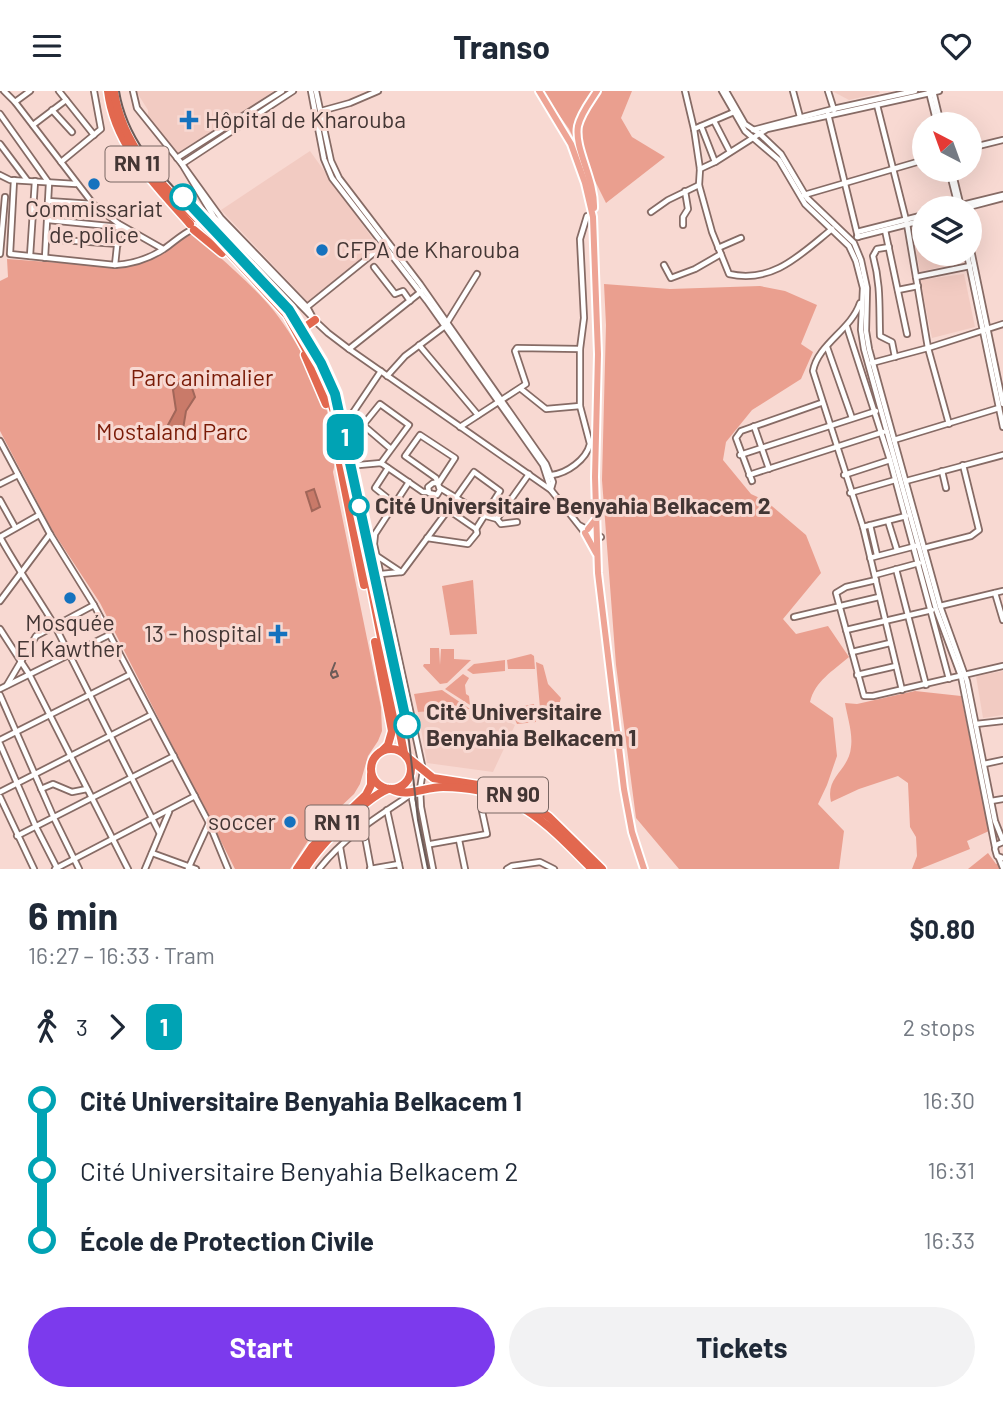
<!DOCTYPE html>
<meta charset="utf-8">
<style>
body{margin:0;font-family:Barlow,sans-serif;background:#f2f2f3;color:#1f2937;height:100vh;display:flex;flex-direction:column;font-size:26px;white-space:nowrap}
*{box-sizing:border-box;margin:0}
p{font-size:23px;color:#747a83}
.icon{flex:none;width:38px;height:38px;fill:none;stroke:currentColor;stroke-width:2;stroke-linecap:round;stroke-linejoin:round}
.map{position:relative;height:778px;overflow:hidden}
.drawer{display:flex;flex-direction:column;background:#fff;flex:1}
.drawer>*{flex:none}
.badge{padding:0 14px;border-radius:10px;font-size:24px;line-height:46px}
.needle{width:46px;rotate:319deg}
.controls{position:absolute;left:912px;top:21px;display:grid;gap:14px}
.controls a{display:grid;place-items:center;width:70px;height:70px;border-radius:50%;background:#fff;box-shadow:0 7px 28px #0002;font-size:35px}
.map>.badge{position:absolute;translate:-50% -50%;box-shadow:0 0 0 4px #fff}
.legs{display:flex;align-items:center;gap:10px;height:77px;padding:0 28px;font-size:23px}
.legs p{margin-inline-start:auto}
.headline{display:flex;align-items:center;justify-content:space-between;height:119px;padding:0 28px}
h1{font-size:38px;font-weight:700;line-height:52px}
.action{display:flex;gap:14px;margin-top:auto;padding:14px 28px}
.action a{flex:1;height:80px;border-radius:42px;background:#7c3aed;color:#fff;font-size:28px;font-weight:700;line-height:80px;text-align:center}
.action a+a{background:#f2f2f3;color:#1f2937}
ul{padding:0 28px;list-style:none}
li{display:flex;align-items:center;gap:24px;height:70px;font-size:26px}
li i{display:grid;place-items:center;width:10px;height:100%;margin:0 9px;background:currentColor}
li i::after{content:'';width:18px;height:18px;margin:-9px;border:5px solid;border-radius:50%;background:#fff}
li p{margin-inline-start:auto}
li:first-child i{background:linear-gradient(#0000 50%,currentColor 0)}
li:last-child i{background:linear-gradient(currentColor 50%,#0000 0)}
header{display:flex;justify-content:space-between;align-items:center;height:91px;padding:0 28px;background:#fff;font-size:32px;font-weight:700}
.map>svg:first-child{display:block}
.built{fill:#f2cbc2}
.green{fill:#ea9f8f}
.water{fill:#c97a69;stroke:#a16659;stroke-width:2}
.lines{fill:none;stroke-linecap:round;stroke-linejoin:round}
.minor-casing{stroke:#866b65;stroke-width:8}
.major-casing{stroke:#fff;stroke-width:10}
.highway-casing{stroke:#fff;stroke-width:11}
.minor{stroke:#fff;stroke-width:4.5}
.major{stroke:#eea495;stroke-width:6}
.highway{stroke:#e2684f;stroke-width:8}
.tram{stroke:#6c5b58;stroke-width:2}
.line-1-casing{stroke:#fff;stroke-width:16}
.line-1{stroke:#00a3b4;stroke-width:10}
.poi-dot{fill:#1572be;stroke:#f8d9d2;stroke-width:2.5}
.stop-1-dot{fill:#fff;stroke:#00a3b4;stroke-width:3.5}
.labels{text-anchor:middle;stroke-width:6;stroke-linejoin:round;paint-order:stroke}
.shield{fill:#f8d9d2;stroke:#796763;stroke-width:2}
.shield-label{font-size:21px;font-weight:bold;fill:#433634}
.poi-label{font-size:23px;fill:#433634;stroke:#f8d9d2;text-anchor:start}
.park-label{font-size:23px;fill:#791b07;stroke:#f8d9d2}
.stop-label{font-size:23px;font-weight:bold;fill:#433634;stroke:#f8d9d2;text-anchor:start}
</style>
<header><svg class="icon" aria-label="menu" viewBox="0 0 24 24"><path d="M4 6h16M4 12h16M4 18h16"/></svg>Transo<svg class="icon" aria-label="heart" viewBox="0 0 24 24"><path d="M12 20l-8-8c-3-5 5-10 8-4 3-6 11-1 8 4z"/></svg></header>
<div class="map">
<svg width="1003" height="778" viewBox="0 0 1003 778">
<rect width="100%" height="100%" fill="#f8d9d2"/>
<g class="built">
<polygon points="136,0 274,0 178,62 148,26 148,19"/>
<polygon points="832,0 879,0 880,2 849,9"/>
<polygon points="310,60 377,154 308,211 221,119"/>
<polygon points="924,133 924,163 963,163 964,170 920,181 912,136"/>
<polygon points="964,183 975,236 932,247 920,189"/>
<polygon points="1003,580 1003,624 983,627 976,585"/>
<polygon points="484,618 515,634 493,681 427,672 418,621"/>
</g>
<g class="green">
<polygon points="542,0 632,0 621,27 632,46 665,66 606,112 569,38"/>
<path d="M193 142C220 167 250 191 274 220 302 255 345 336 333 381L381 616 382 640 378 650 368 665 360 693 354 703 313 742 290 778H235L100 512 52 439 0 340V190L8 186 7 168 117 176 152 167Z"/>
<path d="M604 193 670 198 760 195 785 200 817 214 801 253 813 261 801 288 752 319 726 351 723 369 751 403 766 410 806 444 821 482 783 528 796 543 828 535 849 566C833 580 815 590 810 611L833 627 837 665 827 694 818 713 844 740 839 778H679L636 727 616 574 602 389 606 234Z"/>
<polygon points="473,489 477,543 450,544 442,495"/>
<polygon points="430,557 439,557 440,574 441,558 454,558 454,568 471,569 447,592 440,593 423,575 424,573 430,573"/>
<polygon points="531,563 534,565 535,578 508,578 507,569"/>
<polygon points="505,569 505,580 473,583 467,579 474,573"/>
<polygon points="536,571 543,574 548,593 561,607 555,627 541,629"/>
<polygon points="463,583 469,587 465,594 466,603 469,605 470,614 445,598"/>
<polygon points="442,599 470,618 418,621 414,603"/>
<path d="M915 600 961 605 989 740 967 750 970 758 920 778H912L917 765 916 746 910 736 908 692 898 685 859 698 831 711C825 685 849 680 851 656 853 642 847 625 845 612L857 613Z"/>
<polygon points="534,613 536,631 517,633 512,622 519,616"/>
<polygon points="988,762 996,773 1003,771 1003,778 968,778"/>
</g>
<g class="water">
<polygon points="179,292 185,291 191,294 195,306 186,320 183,338 175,342 169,339 168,334 176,319 173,299"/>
<polygon points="314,398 320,416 312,420 306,401"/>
</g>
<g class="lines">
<g class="minor-casing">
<g id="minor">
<polyline points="4,0 15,11 94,114 119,133 163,158"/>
<polyline points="59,0 94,44"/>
<polyline points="133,0 137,17 182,73 293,0"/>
<polyline points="311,0 324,68 332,87 427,210 524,347 543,374 551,399"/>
<polyline points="316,0 331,70 339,87 420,193 546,373 553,391 551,398"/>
<polyline points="685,0 694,38 734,21"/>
<polyline points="722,0 745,40 779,69 805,113 849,155 856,170 863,197 861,239 864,258 936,518 961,585 995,756"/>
<polyline points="726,0 745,33 760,43 781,63 807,107 854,152 861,169 867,197 866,240 869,258 940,515 967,590 995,730 1003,750"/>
<polyline points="793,0 800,26"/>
<polyline points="828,0 834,19"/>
<polyline points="933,0 941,33"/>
<polyline points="929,1 937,33"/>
<polyline points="15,11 30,0"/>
<polyline points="877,14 907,133 928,257 949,333"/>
<polyline points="52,19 72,41"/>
<polyline points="321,20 350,12 378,0"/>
<polyline points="0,23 49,92 45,167"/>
<polyline points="828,23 858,146"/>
<polyline points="714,30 730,61"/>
<polyline points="33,34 66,9"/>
<polyline points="701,35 715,71"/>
<path d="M694 38 700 78 699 94 712 141 729 183C773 193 801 163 832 138"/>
<polyline points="753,39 833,18 915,0"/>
<polyline points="0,53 27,89"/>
<polyline points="970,57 1003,49"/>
<polyline points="177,67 282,0"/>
<polyline points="61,71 101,38 94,0"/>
<polygon points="182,73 221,127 307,216 313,227 214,126"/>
<polyline points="700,78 715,71 767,38 939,0"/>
<polyline points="949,79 958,115"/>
<polyline points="952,79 961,116"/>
<polyline points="0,84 10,89 76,93"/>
<path d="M14 89 10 163 115 174C133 173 150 167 164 158 174 151 182 143 193 138"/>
<polyline points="804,104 924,69"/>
<polyline points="48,110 93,113"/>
<polyline points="950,117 1003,104"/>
<polyline points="965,117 1003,107"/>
<polyline points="651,121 668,109 699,94"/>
<polyline points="48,129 119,136"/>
<polyline points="683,134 683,126 688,118 685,100"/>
<polyline points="885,139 907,243"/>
<polyline points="857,141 924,124"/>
<polyline points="857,146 924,129"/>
<polyline points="47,148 118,153"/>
<polyline points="970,154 1003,313"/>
<path d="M889 156 877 158 873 165C881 194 879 216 880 245L892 251 895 266"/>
<polyline points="718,157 741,147"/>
<polyline points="0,163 5,106"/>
<polyline points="967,163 1003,336"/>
<polyline points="30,165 35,90"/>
<polyline points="115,174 119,136"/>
<polyline points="664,174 671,187 695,178 721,163"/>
<polyline points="374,176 395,203 403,200 410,210"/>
<polyline points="916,186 970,175"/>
<polyline points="898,199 918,195"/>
<path d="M860 212C851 239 818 253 813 280L863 436 902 599"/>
<polyline points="307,216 385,153"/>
<polyline points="313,228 328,242 349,258 551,399 585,442 594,447 601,446 579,434"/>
<polyline points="847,236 890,369 949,588"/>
<polyline points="419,254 478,324"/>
<polyline points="827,256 852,327"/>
<polyline points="349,258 422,200"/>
<polyline points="872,272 928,257 1003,233"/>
<polyline points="387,285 405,265 445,235 477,183"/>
<polyline points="521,298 546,318 580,315"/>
<polyline points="348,329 381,280"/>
<polyline points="754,335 769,378"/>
<polyline points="460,336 526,293 515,260 517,257 580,258"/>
<polyline points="894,349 999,317"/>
<polyline points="0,350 50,443 94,514 209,732 228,778"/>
<polyline points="740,364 876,320"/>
<polyline points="381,372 409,334 380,313 363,334 391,358"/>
<polyline points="348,375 381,372 423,401 428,401"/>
<polyline points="388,377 375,397 395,413"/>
<polyline points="942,380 946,397"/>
<path d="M552 384C567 382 586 369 590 353L580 315V258L584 227 580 148 587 125"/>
<polyline points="749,384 883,341"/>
<polyline points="844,384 890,369"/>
<polyline points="752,390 736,347 741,340 821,312"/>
<polyline points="906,390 1003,364"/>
<polyline points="409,391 375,443 374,453 423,679 420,698 421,716 433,778"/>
<polyline points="437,392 433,392 428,396 429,402 437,404 440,399 436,387 405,365 420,344 455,367 438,393"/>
<polyline points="0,393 18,384"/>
<polyline points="440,397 486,425 497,428 529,383"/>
<polyline points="850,402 895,389"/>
<polyline points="432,404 434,409 476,438 500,400 474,381 457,405"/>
<polyline points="0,409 15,436"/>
<polyline points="497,428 501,433 517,431"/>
<polyline points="888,430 897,459"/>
<polyline points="870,434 877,464"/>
<polyline points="863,436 906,425"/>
<path d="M0 446C17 477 37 505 55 535L159 741"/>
<polyline points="0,446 39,424"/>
<polyline points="427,447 468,453 477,442 476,438"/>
<polyline points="924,457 971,445 979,439 963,374"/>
<polyline points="377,465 401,481"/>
<polyline points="870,467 916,455"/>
<polyline points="896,478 926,594"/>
<polyline points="381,483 402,481 448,419"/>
<polyline points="875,484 919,472"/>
<polyline points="876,489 846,496 836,502 864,605 873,605 1003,575"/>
<polyline points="995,502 1003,529"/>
<polyline points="0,510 50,443"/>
<polyline points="940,515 1003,500"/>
<polyline points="794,526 879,506"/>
<polyline points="0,538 29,583 128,778"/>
<polyline points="846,539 932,519"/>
<polyline points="852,561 890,552"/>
<polyline points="857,584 896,575"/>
<polyline points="7,594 36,545 94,514"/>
<polyline points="0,598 109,544"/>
<polyline points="0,604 54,727 79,778"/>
<polyline points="976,633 1003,630"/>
<polyline points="0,649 129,584"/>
<polyline points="0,653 36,736 57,777"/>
<polyline points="984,673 1003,669"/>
<polyline points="41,698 53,693 72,701 87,698"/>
<polyline points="0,701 151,624"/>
<polyline points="413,703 412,708 426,778"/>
<polyline points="0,706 34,778"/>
<polyline points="991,710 1003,708"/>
<polyline points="387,719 400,778"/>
<polyline points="363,735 371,778"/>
<polyline points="17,745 174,665"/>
<polyline points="459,749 465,778"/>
<polyline points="1003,751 996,754 995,758 997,765 1003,767"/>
<polyline points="431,753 487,743 482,720"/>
<polyline points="340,756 344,778"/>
<polyline points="152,762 196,778"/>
<polyline points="999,767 1003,777"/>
<polyline points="55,778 195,705"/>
<polyline points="145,778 169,721"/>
<polyline points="188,778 209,732"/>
<path d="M319 778C344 746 377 726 410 704"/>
<polyline points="370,778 399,773"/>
<polyline points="507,778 512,775 540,771 554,778"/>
</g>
</g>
<g class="major-casing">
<g id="major">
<polyline points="539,0 571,53 585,92 593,126 598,263 595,386 598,482 624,698 632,741 644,778"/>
<path d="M594 117C595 88 574 58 578 35 581 22 590 11 597 0"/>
<polyline points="588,438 596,428"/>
<polyline points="585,442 596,462"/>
</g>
</g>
<g class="highway-casing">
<g id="highway">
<path d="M108 0C115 56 155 93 190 133"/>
<path d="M114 0C122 54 158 91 196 127"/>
<polyline points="202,132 287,224 325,293 335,324 347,375 404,662"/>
<polyline points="194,139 222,162"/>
<polyline points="298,241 315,229"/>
<polyline points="305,264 326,313"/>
<polyline points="331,328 364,494"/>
<polyline points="375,551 392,640 388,654 383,659"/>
<circle cx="391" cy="678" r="20"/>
<polyline points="406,665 433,687 491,696 528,711 549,726 602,778"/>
<path d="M391 698C408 707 424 696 443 696 514 696 546 731 592 778"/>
<polyline points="297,778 312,756 366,704 371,694 371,684"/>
<path d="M305 778C319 755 364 708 388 698"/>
</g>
</g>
<use href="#minor" class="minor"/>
<use href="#major" class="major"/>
<use href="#highway" class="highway"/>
<g class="tram">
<path d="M119 0C127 49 159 81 192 116 224 150 259 182 288 218 308 243 320 274 333 303L409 650 418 729 428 778"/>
<polyline points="331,582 336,580 338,585 333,587 331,584 331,582 335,572"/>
</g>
</g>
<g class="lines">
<g class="line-1-casing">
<polyline id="line-1" points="183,106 289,219 321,272 335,303 407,634"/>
</g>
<use href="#line-1" class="line-1"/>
</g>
<g class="poi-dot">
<path d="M185.5 18.5h7v7h7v7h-7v7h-7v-7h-7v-7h7z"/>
<circle cx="94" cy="93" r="7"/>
<circle cx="322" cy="159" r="7"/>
<circle cx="70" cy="507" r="7"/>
<path d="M274.5 532.5h7v7h7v7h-7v7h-7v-7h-7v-7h7z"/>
<circle cx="290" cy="731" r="7"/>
</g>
<g class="stop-1-dot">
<circle cx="183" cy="106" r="12"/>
<circle cx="359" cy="415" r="9"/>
<circle cx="407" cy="634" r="12"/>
</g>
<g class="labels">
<g class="shield">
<rect x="105.5" y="55.5" width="63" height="35" rx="5"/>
<rect x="478" y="686.5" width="70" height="35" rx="5"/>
<rect x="305.5" y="714.5" width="63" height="35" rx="5"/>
</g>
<g class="shield-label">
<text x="137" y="80">RN 11</text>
<text x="513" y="711">RN 90</text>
<text x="337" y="739">RN 11</text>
</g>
<g class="poi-label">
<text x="205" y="37">Hôpital de Kharouba</text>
<text x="94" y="126" text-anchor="middle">Commissariat<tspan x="94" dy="26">de police</tspan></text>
<text x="336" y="167">CFPA de Kharouba</text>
<text x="70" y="540" text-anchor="middle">Mosquée<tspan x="70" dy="26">El Kawther</tspan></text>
<text x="262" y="551" text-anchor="end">13 - hospital</text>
<text x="276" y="739" text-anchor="end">soccer</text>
</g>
<g class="park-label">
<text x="202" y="295">Parc animalier</text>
<text x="172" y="349">Mostaland Parc</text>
</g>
<g class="stop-label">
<text x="375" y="423">Cité Universitaire Benyahia Belkacem 2</text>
<text x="426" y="629">Cité Universitaire<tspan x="426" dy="26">Benyahia Belkacem 1</tspan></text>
</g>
</g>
</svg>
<div class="controls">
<a><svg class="needle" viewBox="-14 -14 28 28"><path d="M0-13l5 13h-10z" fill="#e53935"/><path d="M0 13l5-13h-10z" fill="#747a83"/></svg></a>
<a><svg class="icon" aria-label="layers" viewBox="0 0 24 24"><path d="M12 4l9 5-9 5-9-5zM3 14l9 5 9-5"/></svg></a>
</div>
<b class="badge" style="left:345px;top:346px;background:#00a3b4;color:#fff">1</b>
</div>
<section class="drawer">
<div class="headline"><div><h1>6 min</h1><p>16:27 – 16:33 · Tram</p></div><b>$0.80</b></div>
<div class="legs"><svg class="icon" aria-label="walk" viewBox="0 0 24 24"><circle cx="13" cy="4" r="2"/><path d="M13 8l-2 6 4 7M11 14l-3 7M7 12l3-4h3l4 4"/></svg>3<svg class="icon" aria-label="forward" viewBox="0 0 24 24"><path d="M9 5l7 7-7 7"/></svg><b class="badge" style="background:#00a3b4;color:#fff">1</b><p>2 stops</p></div>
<ul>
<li><i style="color:#00a3b4"></i><b>Cité Universitaire Benyahia Belkacem 1</b><p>16:30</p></li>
<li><i style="color:#00a3b4"></i><span>Cité Universitaire Benyahia Belkacem 2</span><p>16:31</p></li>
<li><i style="color:#00a3b4"></i><b>École de Protection Civile</b><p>16:33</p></li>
</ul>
<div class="action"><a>Start</a><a>Tickets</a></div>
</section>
